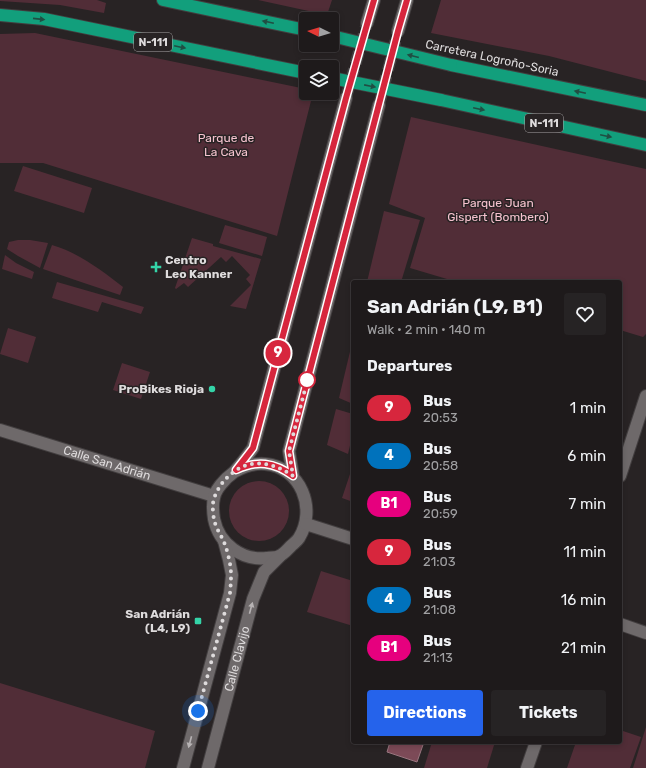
<!DOCTYPE html>
<meta charset="utf-8">
<style>
body{margin:0;font-family:Rubik,sans-serif;background:#262324;color:#f1f3f6;height:100vh;display:flex;flex-direction:column;font-size:15px;white-space:nowrap}
*{box-sizing:border-box;margin:0}
p{font-size:13px;color:#a1a1a3}
.icon{flex:none;width:22px;height:22px;fill:none;stroke:currentColor;stroke-width:2;stroke-linecap:round;stroke-linejoin:round}
.map{position:relative;flex:1;overflow:hidden}
.panel{position:absolute;left:351px;top:280px;width:271px;height:464px;display:flex;flex-direction:column;background:#1e1a1b;border-radius:4px;box-shadow:0 2px 6px #0003,0 0 0 1px #3c383a}
.panel>*{flex:none}
.badge{padding:0 8px;border-radius:13px;font-size:14px;line-height:26px}
.needle{width:26px;rotate:275deg}
.fabs{position:absolute;left:299px;top:12px;display:grid;gap:8px}
.fabs a{display:grid;place-items:center;width:40px;height:40px;border-radius:4px;background:#1e1a1b;box-shadow:0 2px 6px #0003,0 0 0 1px #3c383a;font-size:20px}
.you{position:absolute;width:20px;height:20px;margin:-10px;border:3px solid #fff;border-radius:50%;background:#1a73e8;box-shadow:0 0 0 6px #1a73e833}
.map>.badge{position:absolute;translate:-50% -50%;box-shadow:0 0 0 2px #fff}
h2{padding:0 16px;font-size:15px;line-height:36px}
.round{display:grid;place-items:center;flex:none;width:42px;height:42px;border-radius:4px;background:#262324}
.summary{display:flex;align-items:center;justify-content:space-between;height:68px;padding:0 16px}
h1{font-size:19px;font-weight:700;line-height:30px}
.primary-button{display:flex;gap:8px;margin-top:auto;padding:8px 16px}
.primary-button a{flex:1;height:46px;border-radius:4px;background:#2563eb;color:#fff;font-size:16px;font-weight:700;line-height:46px;text-align:center}
.primary-button a+a{background:#262324;color:#f1f3f6}
ul{padding:0;list-style:none}
li{display:flex;align-items:center;gap:12px;height:48px;padding:0 16px}
li div{flex:1}
li b{display:block;font-size:15px}
li em{font-style:normal}
li .badge{min-width:44px;font-weight:700;text-align:center}
.map>svg:first-child{display:block}
.green{fill:#512d37}
.water{fill:#7c4a57;stroke:#99767f}
.lines{fill:none;stroke-linecap:round;stroke-linejoin:round}
.street-tunnel{stroke:#433f40;stroke-width:12;stroke-dasharray:12 6;stroke-linecap:butt}
.street-casing{stroke:#423e3f;stroke-width:14}
.highway-casing{stroke:#423e3f;stroke-width:14}
.street{stroke:#6e696a;stroke-width:12}
.highway{stroke:#129f7c;stroke-width:12}
.highway-bridge-casing{stroke:#423e3f;stroke-width:14;stroke-linecap:butt}
.highway-bridge{stroke:#129f7c;stroke-width:12}
.oneway{fill:#204e43}
.oneway2{fill:#b7b3b4}
.line-casing{stroke:#fff;stroke-width:9}
.line{stroke:#d7263d;stroke-width:6}
.walk{stroke:#dedbdc;stroke-width:4;stroke-dasharray:0 7.2}
.poi-dot{fill:#34d4a8;stroke:#282324;stroke-width:1.5}
.stop-dot{fill:#fff;stroke:#d7263d;stroke-width:2}
.labels{text-anchor:middle;stroke-width:3;stroke-linejoin:round;paint-order:stroke}
.shield{fill:#282324;stroke:#a7a4a5;stroke-width:1}
.shield-label{font-size:11px;font-weight:bold;fill:#dedbdc}
.street-label{font-size:12px;fill:#dedbdc;stroke:#282324}
.park-label{font-size:12px;fill:#f5c2ce;stroke:#282324}
.poi-label{font-size:12px;font-weight:bold;fill:#dedbdc;stroke:#282324;text-anchor:end}
</style>
<div class="map">
<svg width="646" height="768" viewBox="0 0 646 768">
<rect width="100%" height="100%" fill="#282324"/>
<g class="green">
<polygon points="0,0 97,0 106,3 104,13 60,5 0,1"/>
<polygon points="258,0 332,0 327,15"/>
<polygon points="441,0 646,0 646,81 549,56 431,33"/>
<polygon points="35,33 306,89 306,93 313,93 277,236 43,163 0,163 0,34"/>
<polygon points="411,117 646,169 646,334 643,337 620,330 620,282 457,282 410,268 425,218 389,204"/>
<polygon points="23,166 92,188 84,213 14,191"/>
<polygon points="384,211 420,220 401,282 367,282"/>
<polygon points="225,225 267,237 262,256 219,243"/>
<polygon points="192,238 213,244 213,246 261,259 246,309 230,306 251,285 246,279 250,275 232,256 226,262 221,257 188,287 184,283 176,289 175,288"/>
<polygon points="18,240 30,240 48,243 40,268 18,256 7,249 9,242"/>
<path d="M52 245C79 253 101 270 123 287L120 295 84 283 43 269Z"/>
<polygon points="5,255 16,263 34,272 32,279 2,269"/>
<polygon points="57,282 144,307 141,314 102,302 98,312 52,298"/>
<polygon points="8,328 36,337 28,363 0,354"/>
<polygon points="353,339 353,404 339,398"/>
<polygon points="122,363 150,372 141,399 113,390"/>
<polygon points="336,409 353,414 353,433 348,454 327,445"/>
<polygon points="353,465 353,502 342,498"/>
<circle cx="259" cy="511" r="30"/>
<polygon points="321,571 353,581 353,626 307,612"/>
<polygon points="0,683 155,731 145,768 0,768"/>
<polygon points="646,727 646,768 633,768"/>
<polygon points="620,730 641,737 630,768 567,768 576,742 620,742"/>
<polygon points="432,742 495,742 487,768 424,768"/>
</g>
<polygon class="water" points="390,742 424,742 417,762 387,752"/>
<g class="lines">
<g class="street-tunnel">
<polyline points="346,98 367,23"/>
<polyline points="379,105 398,31"/>
</g>
<g class="street-casing">
<g id="street">
<polyline points="367,23 374,0"/>
<polyline points="398,31 407,0"/>
<path id="s1" d="M0 430 214 496"/>
<path d="M236 471C245 466 254 463 265 464 301 467 317 509 299 538 297 541 293 544 291 546 288 549 283 555 279 556 276 558 271 557 267 558 242 561 219 544 214 519 213 512 212 505 214 498 215 492 221 484 225 480 228 476 233 474 236 470 242 463 248 455 253 448L346 98"/>
<polyline points="293,476 289,451 379,105"/>
<polyline points="620,476 646,396"/>
<polyline points="306,524 353,539"/>
<polyline points="620,624 646,633"/>
<polyline points="183,768 230,593 232,575 229,560 224,541"/>
<path id="s2" d="M208 768 253 599 264 572 280 556"/>
<polyline points="527,768 536,742"/>
</g>
</g>
<g class="highway-casing">
<g id="highway">
<polyline points="163,0 306,30"/>
<polyline points="0,15 44,19 306,73"/>
<polyline points="451,65 646,105"/>
<polyline points="441,100 646,145"/>
</g>
</g>
<use href="#street" class="street"/>
<use href="#highway" class="highway"/>
<g class="highway-bridge-casing">
<g id="highway-bridge">
<polyline points="332,36 451,65"/>
<polyline points="332,78 441,100"/>
</g>
</g>
<use href="#highway-bridge" class="highway-bridge"/>
</g>
<defs><path id="oneway-solid" d="M-6-.8H1V-3.2L6.5 0L1 3.2V.8H-6Z"/></defs>
<g class="oneway">
<use href="#oneway-solid" transform="translate(39 19) rotate(6)"/>
<use href="#oneway-solid" transform="translate(268 22) rotate(-168)"/>
<use href="#oneway-solid" transform="translate(180 47) rotate(12)"/>
<use href="#oneway-solid" transform="translate(413 56) rotate(-166)"/>
<use href="#oneway-solid" transform="translate(370 86) rotate(11)"/>
<use href="#oneway-solid" transform="translate(580 92) rotate(-168)"/>
<use href="#oneway-solid" transform="translate(479 109) rotate(12)"/>
<use href="#oneway-solid" transform="translate(606 136) rotate(12)"/>
</g>
<g class="oneway2">
<use href="#oneway-solid" transform="translate(251 608) rotate(-75)"/>
<use href="#oneway-solid" transform="translate(190 742) rotate(105)"/>
</g>
<g class="lines">
<g class="line-casing">
<path id="line" d="M374 0 346 98 253 448 236 470C257 460 274 462 293 476L289 451 398 31 407 0"/>
</g>
<use href="#line" class="line"/>
<path class="walk" d="M198 711 230 593C231 581 232 571 229 559 228 554 226 547 224 542 222 537 219 533 217 528 213 521 211 503 215 496 216 492 219 488 221 485 226 477 235 470 244 466 262 460 279 466 293 476L289 451 309 374 307 380"/>
</g>
<g class="poi-dot">
<path d="M154 261h4v4h4v4h-4v4h-4v-4h-4v-4h4z"/>
<circle cx="212" cy="389" r="4"/>
<rect x="194" y="617" width="8" height="8" rx="2"/>
</g>
<circle class="stop-dot" cx="307" cy="380" r="8"/>
<g class="labels">
<g class="shield">
<rect x="134" y="33" width="38" height="18" rx="3"/>
<rect x="525" y="114" width="38" height="18" rx="3"/>
</g>
<g class="shield-label">
<text x="153" y="46">N-111</text>
<text x="544" y="127">N-111</text>
</g>
<g class="street-label">
<text transform="translate(492 58) rotate(12)" y="4">Carretera Logroño-Soria</text>
<text dy="4" stroke="none"><textPath href="#s1" startOffset="112">Calle San Adrián</textPath></text>
<text dy="4" stroke="none"><textPath href="#s2" startOffset="113">Calle Clavijo</textPath></text>
</g>
<g class="park-label">
<text x="226" y="142">Parque de<tspan x="226" dy="14">La Cava</tspan></text>
<text x="498" y="207">Parque Juan<tspan x="498" dy="14">Gispert (Bombero)</tspan></text>
</g>
<g class="poi-label">
<text x="165" y="264" text-anchor="start">Centro<tspan x="165" dy="14">Leo Kanner</tspan></text>
<text x="204" y="393">ProBikes Rioja</text>
<text x="190" y="618">San Adrián<tspan x="190" dy="14">(L4, L9)</tspan></text>
</g>
</g>
</svg>
<div class="fabs">
<a><svg class="needle" viewBox="-14 -14 28 28"><path d="M0-13l5 13h-10z" fill="#e53935"/><path d="M0 13l5-13h-10z" fill="#a1a1a3"/></svg></a>
<a><svg class="icon" aria-label="layers" viewBox="0 0 24 24"><path d="M12 4l9 5-9 5-9-5zM3 14l9 5 9-5"/></svg></a>
</div>
<div class="you" style="left:198px;top:711px"></div>
<b class="badge" style="left:278px;top:353px;background:#d7263d;color:#fff">9</b>
<section class="panel">
<div class="summary"><div><h1>San Adrián (L9, B1)</h1><p>Walk · 2 min · 140 m</p></div><a class="round"><svg class="icon" aria-label="heart" viewBox="0 0 24 24"><path d="M12 20l-8-8c-3-5 5-10 8-4 3-6 11-1 8 4z"/></svg></a></div>
<h2>Departures</h2>
<ul>
<li><span class="badge" style="background:#d7263d;color:#fff">9</span><div><b>Bus</b><p>20:53</p></div><em>1 min</em></li>
<li><span class="badge" style="background:#0072bc;color:#fff">4</span><div><b>Bus</b><p>20:58</p></div><em>6 min</em></li>
<li><span class="badge" style="background:#e6007e;color:#fff">B1</span><div><b>Bus</b><p>20:59</p></div><em>7 min</em></li>
<li><span class="badge" style="background:#d7263d;color:#fff">9</span><div><b>Bus</b><p>21:03</p></div><em>11 min</em></li>
<li><span class="badge" style="background:#0072bc;color:#fff">4</span><div><b>Bus</b><p>21:08</p></div><em>16 min</em></li>
<li><span class="badge" style="background:#e6007e;color:#fff">B1</span><div><b>Bus</b><p>21:13</p></div><em>21 min</em></li>
</ul>
<div class="primary-button"><a>Directions</a><a>Tickets</a></div>
</section>
</div>
